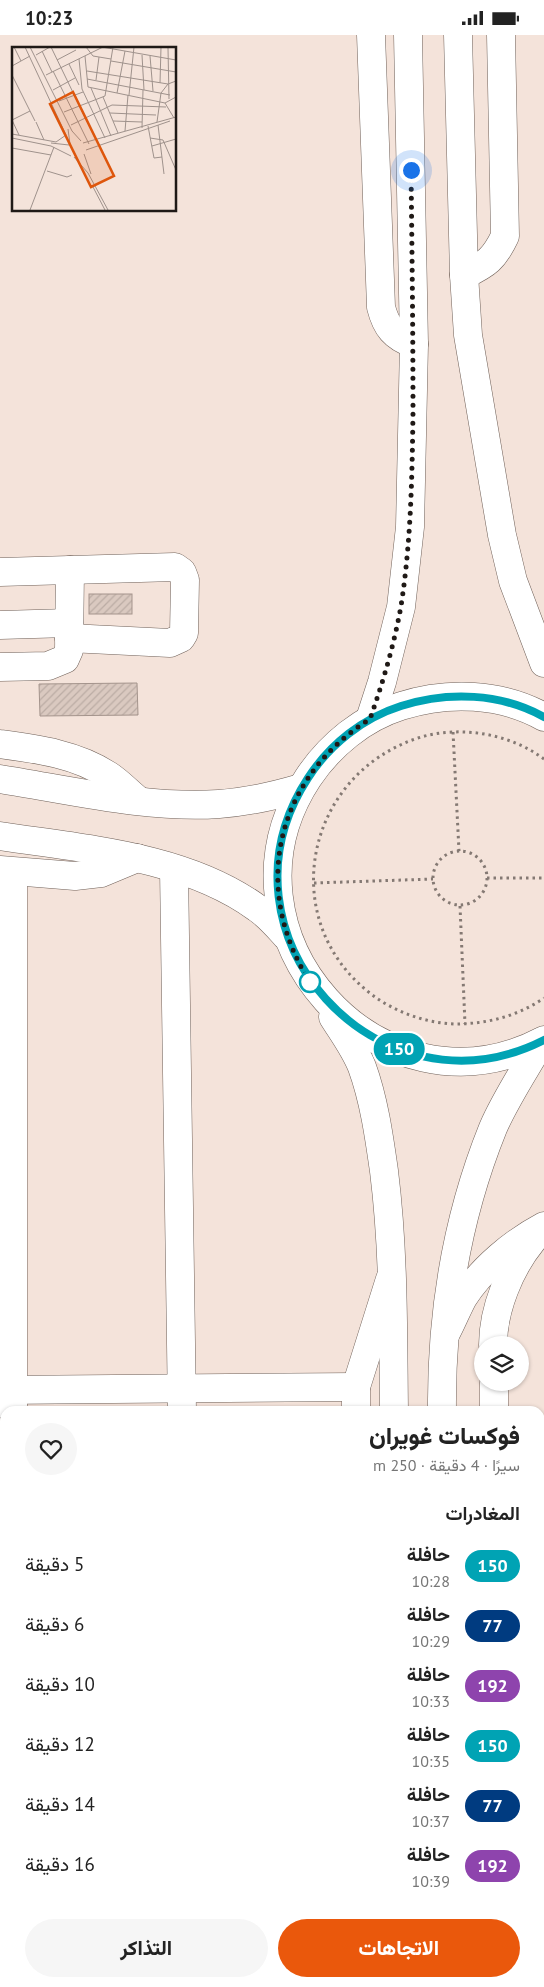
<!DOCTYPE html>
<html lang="ar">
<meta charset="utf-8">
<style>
body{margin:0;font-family:"PT Sans",Vazirmatn,sans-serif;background:#f6f6f6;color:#222;direction:rtl;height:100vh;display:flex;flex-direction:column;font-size:19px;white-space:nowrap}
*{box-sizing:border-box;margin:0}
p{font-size:16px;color:#767676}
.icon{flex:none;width:28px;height:28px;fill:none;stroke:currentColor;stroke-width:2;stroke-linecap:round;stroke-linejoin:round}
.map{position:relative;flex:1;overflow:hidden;direction:ltr}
.side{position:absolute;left:0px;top:1371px;width:545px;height:581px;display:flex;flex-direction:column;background:#fff;border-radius:15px 15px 0 0;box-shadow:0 1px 4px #0004;direction:rtl}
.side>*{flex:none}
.badge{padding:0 10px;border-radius:16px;font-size:18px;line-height:32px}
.fabs{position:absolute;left:474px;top:1301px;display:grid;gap:10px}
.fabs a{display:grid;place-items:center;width:55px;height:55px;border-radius:50%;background:#fff;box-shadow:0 1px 4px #0004;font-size:25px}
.you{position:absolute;width:25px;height:25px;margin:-12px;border:4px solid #fff;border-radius:50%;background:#1a73e8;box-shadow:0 0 0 8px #1a73e833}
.map>.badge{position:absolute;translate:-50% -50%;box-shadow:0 0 0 2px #fff}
h2{padding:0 25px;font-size:19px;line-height:45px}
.round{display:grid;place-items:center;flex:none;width:52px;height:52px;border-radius:26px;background:#f6f6f6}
.summary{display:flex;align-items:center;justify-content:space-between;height:85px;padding:0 25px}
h1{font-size:24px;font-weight:800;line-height:38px}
.button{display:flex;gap:10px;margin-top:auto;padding:10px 25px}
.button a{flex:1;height:58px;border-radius:30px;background:#ea580c;color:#fff;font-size:20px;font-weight:800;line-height:58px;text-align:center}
.button a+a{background:#f6f6f6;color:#222}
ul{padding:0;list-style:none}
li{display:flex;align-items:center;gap:15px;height:60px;padding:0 25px}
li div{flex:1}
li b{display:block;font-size:19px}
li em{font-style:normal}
li .badge{min-width:55px;font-weight:700;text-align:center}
.status{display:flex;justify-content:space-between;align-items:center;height:35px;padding:0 25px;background:#fff;direction:ltr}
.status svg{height:14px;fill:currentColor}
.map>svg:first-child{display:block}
.building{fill:url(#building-hatch);stroke:#a4948c}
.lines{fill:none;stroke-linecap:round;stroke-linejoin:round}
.minor-casing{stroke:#706159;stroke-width:29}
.major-casing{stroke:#706159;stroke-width:29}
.path{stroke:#847973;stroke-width:3;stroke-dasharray:2.5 4;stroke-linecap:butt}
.minor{stroke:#fff;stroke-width:28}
.major{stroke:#fff;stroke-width:28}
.line-casing{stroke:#fff;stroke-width:11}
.line{stroke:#00a3b4;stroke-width:8}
.walk{stroke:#1f1916;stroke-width:5;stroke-dasharray:0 9}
.stop-dot{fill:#fff;stroke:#00a3b4;stroke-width:2.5}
.inset-road{fill:none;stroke:#9f928c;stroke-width:1}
.view{fill:#de560c;fill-opacity:0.15;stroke:#de560c;stroke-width:2.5}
.inset-edge{fill:none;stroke:#1f1916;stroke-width:2.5}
</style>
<div class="status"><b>10:23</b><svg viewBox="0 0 49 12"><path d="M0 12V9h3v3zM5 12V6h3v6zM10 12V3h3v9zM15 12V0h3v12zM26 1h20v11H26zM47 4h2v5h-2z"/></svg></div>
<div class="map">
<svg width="544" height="1952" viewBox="0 0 544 1952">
<defs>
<pattern id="building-hatch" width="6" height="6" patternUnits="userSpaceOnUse" patternTransform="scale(1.25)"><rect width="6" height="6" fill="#dac9c0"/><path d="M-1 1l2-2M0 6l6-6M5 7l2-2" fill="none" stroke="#bbaca4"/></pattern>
</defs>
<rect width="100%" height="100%" fill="#f4e3da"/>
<g class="building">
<rect x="89" y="559" width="43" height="20"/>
<polygon points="137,648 138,680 40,681 39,649"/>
</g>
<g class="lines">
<g class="minor-casing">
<g id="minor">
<path d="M371 0 381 272C386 292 394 302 414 309"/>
<path d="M464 240C487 229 494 224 505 201L501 0"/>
<polyline points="0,537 175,532 182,537 185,545 184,598 181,603 170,608 69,603"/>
<polyline points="0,590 69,588"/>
<polyline points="0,632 48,631 65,624 69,615 70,535"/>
<path d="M0 709C37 714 76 719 108 740 119 747 128 757 138 765"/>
<path d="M0 744C70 755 148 774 219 769 247 767 274 761 301 753"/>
<path d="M0 801C85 814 186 821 257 873 269 881 278 892 287 902"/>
<polyline points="174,834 182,1376"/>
<polyline points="0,835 75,841 101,838 137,823"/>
<polyline points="13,837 13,1376"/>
<path d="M446 1298C452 1287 457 1274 463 1263 482 1233 514 1207 544 1191"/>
<path d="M493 1310C493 1274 510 1233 532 1206"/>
<polyline points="494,1348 494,1376"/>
<polyline points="0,1355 356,1352"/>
<polyline points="356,1376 356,1352 390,1244"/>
<polyline points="0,1649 5,1649"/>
<polyline points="0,1890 5,1890"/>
<polyline points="14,1948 14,1952"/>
<polyline points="185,1948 186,1952"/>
<polyline points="360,1948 360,1952"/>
<polyline points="494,1948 494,1952"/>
</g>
</g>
<g class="major-casing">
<g id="major">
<polyline points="458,0 464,240 468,300 502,500 513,546 544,628"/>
<path d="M544 682C501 658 448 656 401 671 363 683 330 710 308 743 206 898 380 1092 544 1005"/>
<polyline points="370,684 382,647 401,572 410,492 414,309 408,0"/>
<path d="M333 982C343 998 355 1014 362 1032 374 1065 379 1101 384 1136 394 1216 393 1296 394 1376"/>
<path d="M442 1376C441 1280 457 1182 493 1093 506 1063 525 1035 541 1007"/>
<polyline points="400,1948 400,1952"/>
<polyline points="449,1948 449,1952"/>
</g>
</g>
<g class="path">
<polyline points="453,697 459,816"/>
<path d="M544 724C509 698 459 690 418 703 305 740 275 885 371 959 395 977 425 988 455 989 487 989 518 981 544 963"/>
<circle cx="460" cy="843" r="27"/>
<polyline points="487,843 544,843"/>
<polyline points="314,848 433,844"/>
<polyline points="460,871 465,989"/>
</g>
<use href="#minor" class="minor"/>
<use href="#major" class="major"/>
</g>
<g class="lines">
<g class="line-casing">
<path id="line" d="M544 682C501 658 448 656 401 671 363 683 330 709 308 743 206 899 379 1089 544 1005"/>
</g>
<use href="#line" class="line"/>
<path class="walk" d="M310 947C250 853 276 743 370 684 383 647 394 610 401 571 411 507 412 443 413 378 413 297 412 216 411 135"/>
</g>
<circle class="stop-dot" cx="310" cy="947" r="10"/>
<g transform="translate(12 12)">
<rect width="164" height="164" fill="#f4e3da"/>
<path class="inset-road" d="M2 0 9 14M18 0 60 84 69 94M39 0 84 93M74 0 81 9 99 12M90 0 164 13M156 1 157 52M30 4 40 25M24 8 38 0M130 8 132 43M73 9 76 40 153 56M138 9 141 44M67 12 70 42 93 91M45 13 64 3M99 14 164 25M57 17 67 38M0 19 18 9M41 24 77 97M75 24 156 37 164 34M0 28 23 74M34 28 91 0M75 32 158 48M84 33 87 10M148 36 149 0M79 41 99 89M41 43 63 31M105 46 113 4M117 48 122 0M91 50 106 86M47 54 71 45M52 65 93 49 101 0M98 66 144 68M162 71 153 56 164 50M0 73 18 64M0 73 7 88M101 74 130 75M24 75 32 93M145 75 149 46 156 37M59 78 100 58 154 60M146 78 152 127M136 79 142 111 150 110M130 81 131 43M56 82 58 97M113 84 116 48M0 87 44 95 54 88 13 0M0 91 39 99 59 109M138 91 151 93 164 123M39 96 57 98M71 96 164 70M140 99 164 92M0 101 39 108M74 103 158 74M72 107 79 127M62 110 76 126 96 163M35 124 55 130 60 128M81 140 93 163M18 163 42 100"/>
<path class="view" d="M61 45 102 129 79 140 38 57Z"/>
<rect width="164" height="164" class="inset-edge"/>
</g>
</svg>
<div class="fabs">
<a><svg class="icon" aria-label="layers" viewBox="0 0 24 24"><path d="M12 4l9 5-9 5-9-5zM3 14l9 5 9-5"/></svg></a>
</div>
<div class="you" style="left:411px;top:135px"></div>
<b class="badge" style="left:399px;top:1014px;background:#00a3b4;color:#fff">150</b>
<section class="side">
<div class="summary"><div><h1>فوكسات غويران</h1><p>سيرًا · 4 دقيقة · 250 m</p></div><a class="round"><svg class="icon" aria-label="heart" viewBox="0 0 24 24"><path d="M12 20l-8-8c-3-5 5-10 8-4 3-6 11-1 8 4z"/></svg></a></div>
<h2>المغادرات</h2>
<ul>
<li><span class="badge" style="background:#00a3b4;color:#fff">150</span><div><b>حافلة</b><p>10:28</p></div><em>5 دقيقة</em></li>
<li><span class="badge" style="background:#003b80;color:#fff">77</span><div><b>حافلة</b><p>10:29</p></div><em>6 دقيقة</em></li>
<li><span class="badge" style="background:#8e44ad;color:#fff">192</span><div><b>حافلة</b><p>10:33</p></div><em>10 دقيقة</em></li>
<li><span class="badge" style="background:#00a3b4;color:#fff">150</span><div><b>حافلة</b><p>10:35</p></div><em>12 دقيقة</em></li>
<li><span class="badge" style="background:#003b80;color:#fff">77</span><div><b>حافلة</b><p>10:37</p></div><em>14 دقيقة</em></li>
<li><span class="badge" style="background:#8e44ad;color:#fff">192</span><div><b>حافلة</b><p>10:39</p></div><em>16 دقيقة</em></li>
</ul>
<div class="button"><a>الاتجاهات</a><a>التذاكر</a></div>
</section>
</div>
